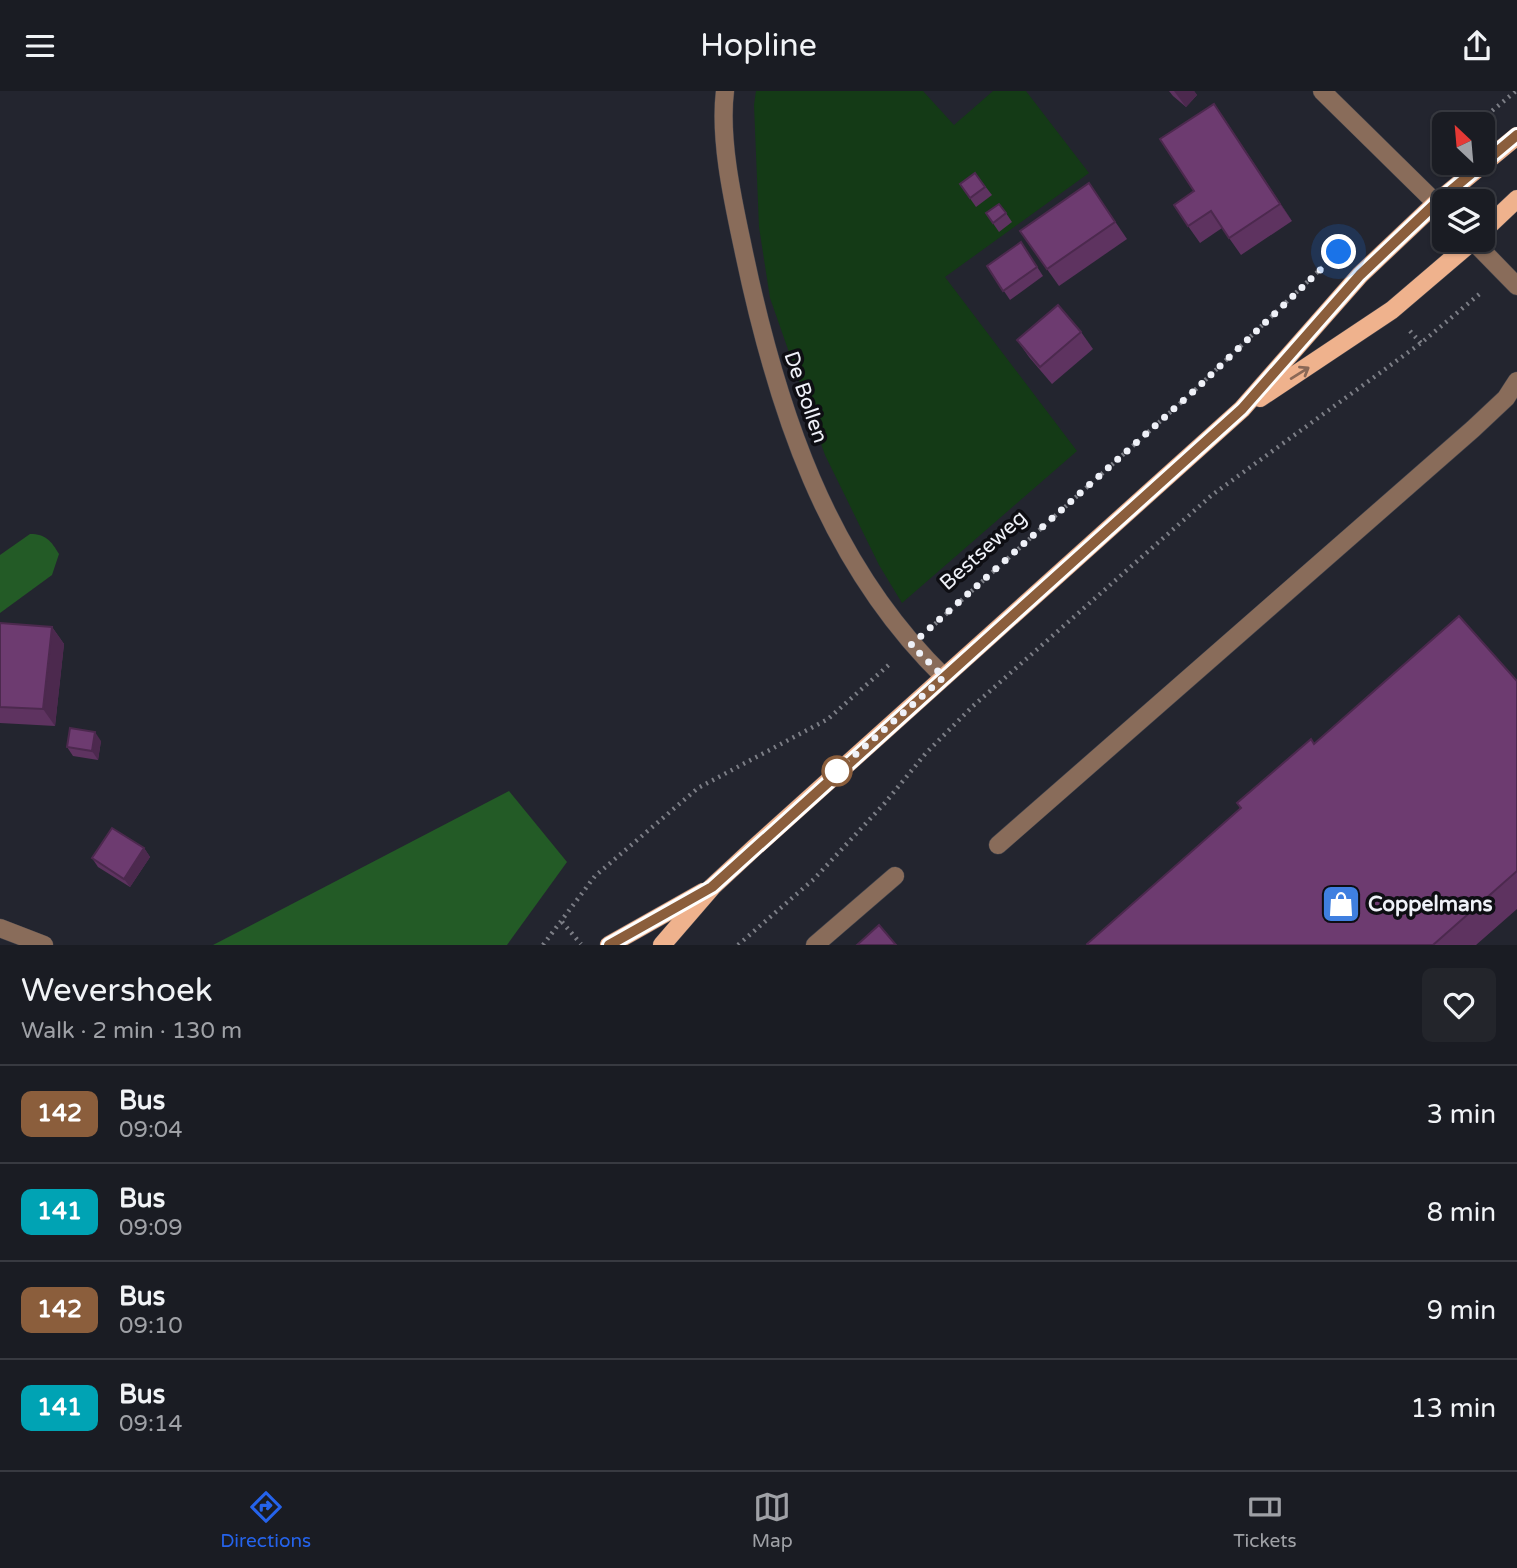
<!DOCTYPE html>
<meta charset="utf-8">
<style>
body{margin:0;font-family:"Varela Round",sans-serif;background:#23252b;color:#f1f3f6;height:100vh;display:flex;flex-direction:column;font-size:26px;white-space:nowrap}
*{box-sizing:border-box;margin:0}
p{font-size:23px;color:#9fa1a6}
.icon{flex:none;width:38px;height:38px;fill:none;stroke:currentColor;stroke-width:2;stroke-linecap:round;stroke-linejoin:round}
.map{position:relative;height:854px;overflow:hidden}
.panel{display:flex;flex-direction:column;background:#1a1c23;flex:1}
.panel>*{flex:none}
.badge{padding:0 14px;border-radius:10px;font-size:24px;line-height:46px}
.needle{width:46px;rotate:334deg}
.tools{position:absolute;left:1432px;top:21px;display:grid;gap:14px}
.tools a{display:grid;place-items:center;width:63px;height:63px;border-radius:10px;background:#1a1c23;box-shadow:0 2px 5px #0004,0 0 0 2px #383a41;font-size:35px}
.you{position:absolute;width:35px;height:35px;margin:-18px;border:5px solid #fff;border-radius:50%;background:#1a73e8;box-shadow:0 0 0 10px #1a73e833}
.map>.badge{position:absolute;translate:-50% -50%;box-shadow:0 0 0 4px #fff}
.round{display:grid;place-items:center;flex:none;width:74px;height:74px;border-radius:10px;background:#23252b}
.overview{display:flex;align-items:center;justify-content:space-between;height:119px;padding:0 21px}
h1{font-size:33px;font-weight:600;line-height:52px}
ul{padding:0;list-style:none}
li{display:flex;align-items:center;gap:21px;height:98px;padding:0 21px;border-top:2px solid #383a41}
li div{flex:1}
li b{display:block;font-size:26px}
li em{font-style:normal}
li .badge{min-width:77px;font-weight:700;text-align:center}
header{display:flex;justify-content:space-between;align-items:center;height:91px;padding:0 21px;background:#1a1c23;font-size:32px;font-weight:600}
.tab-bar{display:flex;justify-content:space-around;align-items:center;height:98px;border-top:2px solid #383a41;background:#1a1c23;font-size:19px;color:#9fa1a6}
.tab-bar a{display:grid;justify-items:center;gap:4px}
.tab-bar .on{color:#2563eb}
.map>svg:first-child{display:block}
.green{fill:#143a16}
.forest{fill:#235b26}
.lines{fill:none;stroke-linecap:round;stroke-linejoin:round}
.minor-casing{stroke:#40424b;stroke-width:19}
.major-casing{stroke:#40424b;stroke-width:19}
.path{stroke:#7c7e86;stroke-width:4.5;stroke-dasharray:2 5;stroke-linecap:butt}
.minor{stroke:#896c5a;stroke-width:18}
.major{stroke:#efb28d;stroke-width:18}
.wall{fill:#5e3360}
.shaded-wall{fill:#4c294e}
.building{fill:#6d3b70;stroke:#4c294e;stroke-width:2}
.oneway{stroke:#8a6856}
.line-casing{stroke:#fff;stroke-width:16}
.line{stroke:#8b5e3c;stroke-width:10}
.walk{stroke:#eff1f8;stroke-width:7;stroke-dasharray:0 12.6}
.stop-dot{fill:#fff;stroke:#8b5e3c;stroke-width:3.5}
.labels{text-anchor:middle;stroke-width:7;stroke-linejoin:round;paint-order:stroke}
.street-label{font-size:21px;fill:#eff1f8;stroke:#0e0e13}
.poi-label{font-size:21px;font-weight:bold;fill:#eff1f8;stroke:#0e0e13;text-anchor:start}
</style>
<header><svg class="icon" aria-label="menu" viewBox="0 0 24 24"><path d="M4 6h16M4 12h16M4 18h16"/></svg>Hopline<svg class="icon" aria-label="share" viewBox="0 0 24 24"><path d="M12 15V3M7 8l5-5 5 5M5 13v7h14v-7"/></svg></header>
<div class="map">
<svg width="1517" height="854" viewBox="0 0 1517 854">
<rect width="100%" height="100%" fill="#23252f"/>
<polygon class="green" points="756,0 923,0 954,34 993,0 1026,0 1089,82 945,186 1077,360 902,512 879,474 825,364 770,207 759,136 754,14"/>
<g class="forest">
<path d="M30 443C46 443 51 450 59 463L52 484 0 522V464Z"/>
<polygon points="509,700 567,771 507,854 213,854"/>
</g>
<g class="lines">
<g class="minor-casing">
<g id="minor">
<path d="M725 0C719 48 733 110 743 157 776 316 826 471 944 586"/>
<polyline points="1322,0 1444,120"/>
<polyline points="1472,149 1517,195"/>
<polyline points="998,754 1473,338 1506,307 1517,290"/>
<polyline points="0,837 44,854"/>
<polyline points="815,854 895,785"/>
</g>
</g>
<g class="major-casing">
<g id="major">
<polyline points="1482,141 1517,108"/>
<polyline points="1260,307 1392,219 1474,149"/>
<polyline points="609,854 703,801"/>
<polyline points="662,854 712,796 754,757 1242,318 1360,184 1436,112 1517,45"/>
</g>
</g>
<g class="path">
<polyline points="1476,33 1516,0"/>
<polyline points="1410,240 1421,252"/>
<polyline points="935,533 1196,298 1330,169"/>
<polyline points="562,831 581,853"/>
<polyline points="543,854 595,785 698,697 828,628 892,571"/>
<polyline points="738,854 814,788 884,713 926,662 973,615 1212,404 1421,252 1483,200"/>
</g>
<use href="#minor" class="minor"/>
<use href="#major" class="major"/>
</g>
<g class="wall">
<polygon points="1169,0 1194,0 1197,4 1186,16 1173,5"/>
<polygon points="1214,13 1292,130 1241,164 1222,137 1200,152 1188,135 1194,100"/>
<polygon points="975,82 992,104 976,116 960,93"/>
<polygon points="1089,92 1127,148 1059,195 1020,140"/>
<polygon points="986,122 1006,122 1012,131 999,141"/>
<polygon points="1027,160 1043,185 1010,209 987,175"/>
<polygon points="1081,241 1093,258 1052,293 1029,266 1017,249"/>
<polygon points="0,532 52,536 64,553 55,635 0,632"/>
<polygon points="1517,590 1517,818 1476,854 1088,854 1240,717 1237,712 1314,653"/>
<polygon points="101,650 98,669 73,665 67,656"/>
<polygon points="144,757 150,766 130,796 98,776 92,767"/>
</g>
<g class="shaded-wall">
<polygon points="1174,0 1194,0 1197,4 1186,16"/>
<polygon points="1214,13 1226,30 1292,130 1280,113"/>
<polygon points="52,536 64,553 55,635 43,618"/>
<polygon points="95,641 101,650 98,669 92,660"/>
<polygon points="144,757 150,766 130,796 124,788"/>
</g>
<g class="building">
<polygon points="1214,13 1280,113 1229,147 1211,120 1188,135 1174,114 1194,100 1160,48"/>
<polygon points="975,82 985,96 970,107 960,93"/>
<polygon points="1089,92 1115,131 1047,178 1020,140"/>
<polygon points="999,113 1006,122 993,132 986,122"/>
<polygon points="1021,151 1037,176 1003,200 987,175"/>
<polygon points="1058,214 1081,241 1040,276 1017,249"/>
<polygon points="1459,525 1517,590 1517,780 1433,854 1088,854 1087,853 1241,717 1237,712 1311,648 1314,653"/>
<polygon points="0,532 52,536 43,618 0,616"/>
<polygon points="70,637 95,641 92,660 67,656"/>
<polygon points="112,737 144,757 124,788 92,767"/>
<polygon points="879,834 896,854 857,854"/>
</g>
<defs><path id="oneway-shaft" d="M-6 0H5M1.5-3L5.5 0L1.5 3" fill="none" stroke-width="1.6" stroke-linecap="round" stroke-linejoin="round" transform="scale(1.75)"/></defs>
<use class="oneway" href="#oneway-shaft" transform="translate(1300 282) rotate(-32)"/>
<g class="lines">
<g class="line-casing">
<polyline id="line" points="609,854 712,796 1242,318 1360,184 1436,112 1517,44"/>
</g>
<use href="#line" class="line"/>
<polyline class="walk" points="837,680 944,586 911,554 1196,298 1339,161"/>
</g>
<defs>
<g id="shop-square" transform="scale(2.0125)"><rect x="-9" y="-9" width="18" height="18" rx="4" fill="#3f7fe0" stroke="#0e0e13"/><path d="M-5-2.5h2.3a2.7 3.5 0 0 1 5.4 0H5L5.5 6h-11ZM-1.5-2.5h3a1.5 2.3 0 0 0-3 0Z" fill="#fff"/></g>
</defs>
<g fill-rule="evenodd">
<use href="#shop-square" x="1341" y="813"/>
</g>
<circle class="stop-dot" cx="837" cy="680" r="14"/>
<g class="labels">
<g class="street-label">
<text transform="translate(806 306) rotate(71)" y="7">De Bollen</text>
<text transform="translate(983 459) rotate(-42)" y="7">Bestseweg</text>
</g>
<g class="poi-label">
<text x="1368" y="820">Coppelmans</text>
</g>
</g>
</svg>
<div class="tools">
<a><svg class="needle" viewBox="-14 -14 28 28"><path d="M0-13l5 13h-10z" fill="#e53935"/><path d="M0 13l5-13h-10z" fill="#9fa1a6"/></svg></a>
<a><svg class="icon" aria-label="layers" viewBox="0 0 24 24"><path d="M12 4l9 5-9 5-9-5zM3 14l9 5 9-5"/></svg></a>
</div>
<div class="you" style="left:1339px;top:161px"></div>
</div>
<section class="panel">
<div class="overview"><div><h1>Wevershoek</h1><p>Walk · 2 min · 130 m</p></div><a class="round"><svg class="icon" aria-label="heart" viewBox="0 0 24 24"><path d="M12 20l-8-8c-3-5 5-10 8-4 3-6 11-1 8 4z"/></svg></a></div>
<ul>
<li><span class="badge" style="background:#8b5e3c;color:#fff">142</span><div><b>Bus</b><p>09:04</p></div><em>3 min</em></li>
<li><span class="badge" style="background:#00a3b4;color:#fff">141</span><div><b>Bus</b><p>09:09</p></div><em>8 min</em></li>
<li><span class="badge" style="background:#8b5e3c;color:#fff">142</span><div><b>Bus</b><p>09:10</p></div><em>9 min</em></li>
<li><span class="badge" style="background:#00a3b4;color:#fff">141</span><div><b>Bus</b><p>09:14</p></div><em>13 min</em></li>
</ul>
</section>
<nav class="tab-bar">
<a class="on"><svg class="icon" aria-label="directions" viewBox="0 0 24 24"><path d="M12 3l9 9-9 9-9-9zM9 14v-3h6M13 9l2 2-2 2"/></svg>Directions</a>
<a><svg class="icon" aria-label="map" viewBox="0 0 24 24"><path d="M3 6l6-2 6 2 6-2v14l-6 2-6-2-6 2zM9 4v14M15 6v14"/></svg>Map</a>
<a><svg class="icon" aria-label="tickets" viewBox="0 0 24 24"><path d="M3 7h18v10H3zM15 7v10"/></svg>Tickets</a>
</nav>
